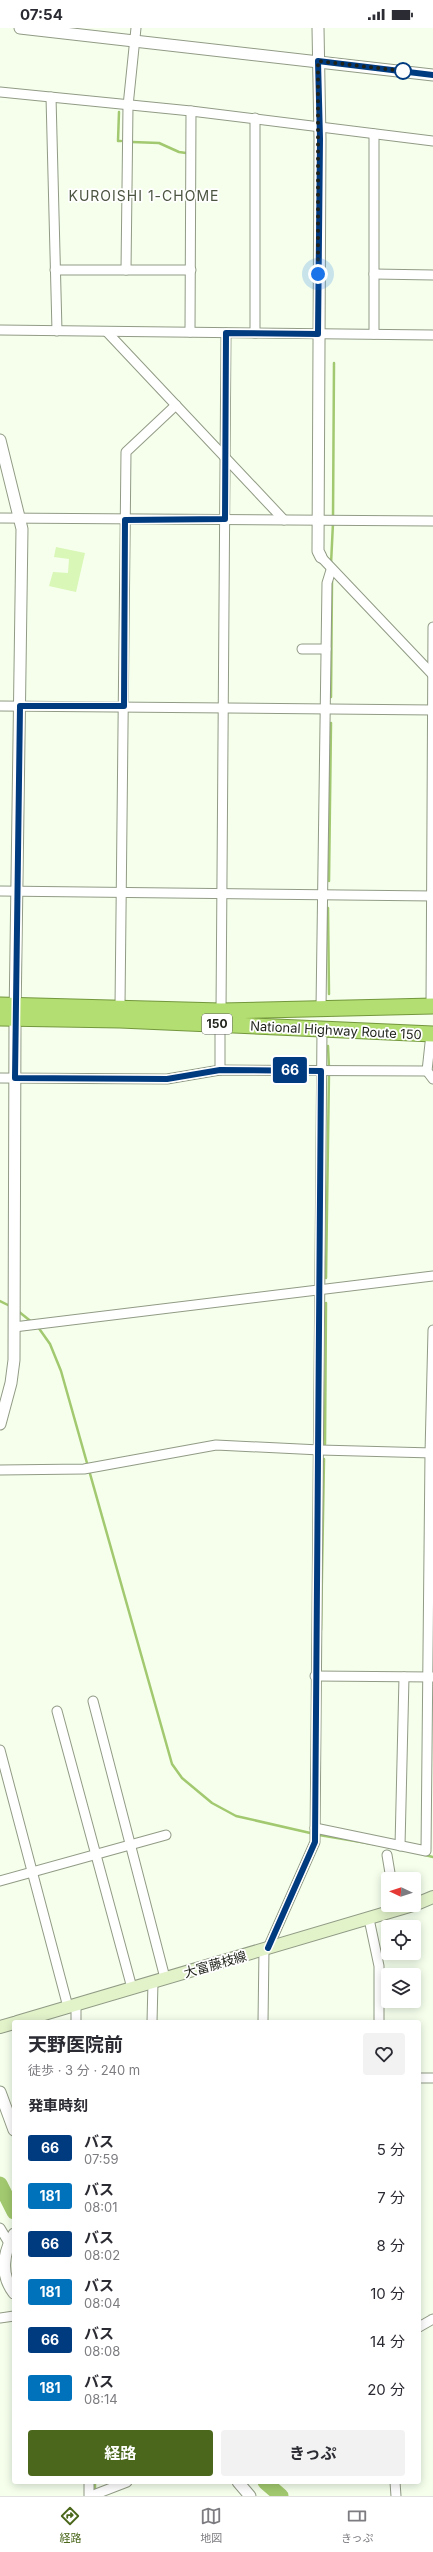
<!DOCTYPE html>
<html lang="ja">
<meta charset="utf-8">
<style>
body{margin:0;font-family:Inter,"Noto Sans JP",sans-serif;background:#f2f2f3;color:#2b2b33;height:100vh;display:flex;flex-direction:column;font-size:15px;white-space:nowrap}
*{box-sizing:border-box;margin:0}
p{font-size:13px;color:#7c7c81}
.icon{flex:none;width:22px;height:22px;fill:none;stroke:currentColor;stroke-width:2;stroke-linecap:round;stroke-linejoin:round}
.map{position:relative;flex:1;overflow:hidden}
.details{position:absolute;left:12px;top:1992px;width:409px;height:464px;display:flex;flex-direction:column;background:#fff;border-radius:4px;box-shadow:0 2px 10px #0003}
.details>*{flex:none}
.badge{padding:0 8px;border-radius:3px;font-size:14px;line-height:26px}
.needle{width:26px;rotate:274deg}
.fabs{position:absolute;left:381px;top:1844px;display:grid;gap:8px}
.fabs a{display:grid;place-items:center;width:40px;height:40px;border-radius:4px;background:#fff;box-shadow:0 2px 10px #0003;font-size:20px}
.you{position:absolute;width:20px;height:20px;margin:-10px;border:3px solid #fff;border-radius:50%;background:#1a73e8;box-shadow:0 0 0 6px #1a73e833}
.map>.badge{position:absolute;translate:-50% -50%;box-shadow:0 0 0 2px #fff}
h2{padding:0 16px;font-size:15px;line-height:36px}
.round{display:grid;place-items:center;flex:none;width:42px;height:42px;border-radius:4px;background:#f2f2f3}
.overview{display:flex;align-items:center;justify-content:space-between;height:68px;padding:0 16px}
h1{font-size:19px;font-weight:700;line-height:30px}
.primary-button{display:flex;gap:8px;margin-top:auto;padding:8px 16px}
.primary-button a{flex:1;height:46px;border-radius:4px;background:#4a671b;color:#fff;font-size:16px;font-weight:700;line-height:46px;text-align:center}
.primary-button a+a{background:#f2f2f3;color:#2b2b33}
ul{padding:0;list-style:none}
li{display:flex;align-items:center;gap:12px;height:48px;padding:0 16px}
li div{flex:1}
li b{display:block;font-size:15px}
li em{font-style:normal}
li .badge{min-width:44px;font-weight:700;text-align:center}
.status{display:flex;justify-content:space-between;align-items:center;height:28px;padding:0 20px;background:#fff;direction:ltr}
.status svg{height:11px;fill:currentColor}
.tabs{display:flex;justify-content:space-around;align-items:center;height:56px;border-top:1px solid #e1e1e2;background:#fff;font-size:11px;color:#7c7c81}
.tabs a{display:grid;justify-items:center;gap:2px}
.tabs .on{color:#4a671b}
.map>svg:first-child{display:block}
.green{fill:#d9f7b6}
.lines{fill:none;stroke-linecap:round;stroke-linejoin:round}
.stream{stroke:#a2c96f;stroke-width:2.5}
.river{stroke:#a2c96f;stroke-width:15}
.minor-casing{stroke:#919b85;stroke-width:11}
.tertiary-casing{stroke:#919b85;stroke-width:13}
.secondary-casing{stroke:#919b85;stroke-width:14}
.trunk-casing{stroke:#73973c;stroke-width:17}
.minor{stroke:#fff;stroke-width:9}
.tertiary{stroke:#fff;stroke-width:11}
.secondary{stroke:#e2f3ca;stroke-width:12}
.trunk{stroke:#b3de72;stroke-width:15}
.line-casing{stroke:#fff;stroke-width:9}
.line{stroke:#003b80;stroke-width:6}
.walk{stroke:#1f231a;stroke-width:4;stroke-dasharray:0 7.2}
.stop-dot{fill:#fff;stroke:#003b80;stroke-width:2}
.labels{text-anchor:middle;stroke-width:3.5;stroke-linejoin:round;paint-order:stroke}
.shield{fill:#fff;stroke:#62655f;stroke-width:1}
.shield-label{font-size:12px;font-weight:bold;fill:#1f231a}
.street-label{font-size:13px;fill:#1f231a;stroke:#fff}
.neighbourhood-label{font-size:14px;letter-spacing:1px;fill:#4c5541;stroke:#fff}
</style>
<div class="status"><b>07:54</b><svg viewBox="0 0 49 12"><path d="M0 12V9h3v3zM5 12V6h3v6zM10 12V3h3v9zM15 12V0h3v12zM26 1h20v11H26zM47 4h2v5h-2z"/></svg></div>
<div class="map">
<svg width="433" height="2468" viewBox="0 0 433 2468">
<rect width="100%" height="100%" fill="#f5ffec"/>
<polygon class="green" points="56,519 85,525 76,564 49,558 53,544 68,545 69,531 54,529"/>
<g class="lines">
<g class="stream">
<polyline points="119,84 118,113 121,113"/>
<polyline points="132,114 159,115 179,124 186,125"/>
<polyline points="333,490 334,335"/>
<polyline points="331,536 333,495"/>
<polyline points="331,669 332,553"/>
<polyline points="329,853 331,695"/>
<polyline points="328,880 329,966"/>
<polyline points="328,1018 329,1040"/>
<polyline points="326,1250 329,1045"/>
<polyline points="0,1273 10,1278"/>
<polyline points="18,1283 33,1295"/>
<polyline points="38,1299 50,1316 61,1343 172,1736 182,1750 212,1775 236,1788 319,1807 373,1816"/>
<polyline points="325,1416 326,1275"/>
<polyline points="321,1602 324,1431"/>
<polyline points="425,1827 433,1829"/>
<polyline points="95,2464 95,2454"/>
</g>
<g class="river">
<polyline points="0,2156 14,2184"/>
<polyline points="265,2454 281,2468"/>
</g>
<g class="minor-casing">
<g id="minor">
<polyline points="0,64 191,83 433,113"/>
<polyline points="51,69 57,303"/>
<polyline points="374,106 374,306"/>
<polyline points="55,242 191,242"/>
<polyline points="126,242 128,78 136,0"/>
<polyline points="374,246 433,247"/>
<polyline points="0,302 433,307"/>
<polyline points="107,304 284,492"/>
<polyline points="190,304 191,83"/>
<polyline points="255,305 255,90"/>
<polyline points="0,490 433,493"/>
<polyline points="321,529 433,647"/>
<polyline points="302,621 326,621"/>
<polyline points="0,678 433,682"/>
<polyline points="0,863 433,868"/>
<polyline points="120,978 126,424 176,377"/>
<polyline points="431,978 433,599"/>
<polyline points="321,979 327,555 331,542"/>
<polyline points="221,983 226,305"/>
<polyline points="431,1006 427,1043 433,1051"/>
<polyline points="220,1042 220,996"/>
<polyline points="0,1050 167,1051 220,1042 427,1043"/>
<polyline points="14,1299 433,1248"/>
<polyline points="0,1442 84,1441 216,1417 320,1422 433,1425"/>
<polyline points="315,1648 432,1649"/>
<polyline points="93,1673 165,1950"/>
<polyline points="57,1683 132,1960"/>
<polyline points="0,1722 68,1979"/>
<polyline points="315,1800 426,1823 430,1425 433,1302"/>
<polyline points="400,1818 404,1649"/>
<polyline points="387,1827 391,1851"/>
<polyline points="0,1853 166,1807"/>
<polyline points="369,1891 379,1938 379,1994"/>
<polyline points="268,1920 315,1814 322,1002"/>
<polyline points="76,1994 76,1977"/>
<polyline points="152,1994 153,1954"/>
<polyline points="263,1994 264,1921"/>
<polyline points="419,2050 433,2050"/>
<polyline points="0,2200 9,2215"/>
<polyline points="0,2290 14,2288"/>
<polyline points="419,2299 433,2291"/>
<polyline points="395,2454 396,2468"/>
<polyline points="89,2468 89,2454"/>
<polyline points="91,2468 127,2454"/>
</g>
</g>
<g class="tertiary-casing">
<g id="tertiary">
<polyline points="20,0 433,47"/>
<polyline points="318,0 320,111 318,523 321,529"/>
<polyline points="0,412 22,501 15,991 14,1332 11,1355 0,1396"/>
<polyline points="0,2064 14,2102"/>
<path d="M14 2206C3 2225 0 2247 14 2265"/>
<polyline points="238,2454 250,2468"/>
</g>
</g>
<g class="secondary-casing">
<g id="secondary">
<polyline points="414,1877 433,1869"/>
<polyline points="17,1994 413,1877"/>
<polyline points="0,1999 14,1995"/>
</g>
</g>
<g class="trunk-casing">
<g id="trunk">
<polyline points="0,977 221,983 433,978"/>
<polyline points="0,990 120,992 433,1006"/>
</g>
</g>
<use href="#minor" class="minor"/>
<use href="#tertiary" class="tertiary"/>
<use href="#secondary" class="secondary"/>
<use href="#trunk" class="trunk"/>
</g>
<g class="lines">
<g class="line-casing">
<polyline id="line" points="268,1920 315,1814 321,1043 220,1042 167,1051 15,1050 20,678 124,678 125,492 225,491 226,305 318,306 320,111 318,33 433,47"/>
</g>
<use href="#line" class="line"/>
<polyline class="walk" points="318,246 318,33 403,43"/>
</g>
<circle class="stop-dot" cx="403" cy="43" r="8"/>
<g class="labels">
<rect class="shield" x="202" y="986" width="30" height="20" rx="3"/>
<g class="shield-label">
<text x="217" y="1000">150</text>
</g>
<g class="street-label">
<text transform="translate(336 1002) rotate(3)" y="5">National Highway Route 150</text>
<text transform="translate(215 1936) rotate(-16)" y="5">大富藤枝線</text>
</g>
<g class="neighbourhood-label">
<text x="144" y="173">KUROISHI 1-CHOME</text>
</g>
</g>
</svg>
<div class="fabs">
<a><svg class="needle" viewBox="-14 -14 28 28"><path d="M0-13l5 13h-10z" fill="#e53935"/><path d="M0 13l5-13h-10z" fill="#7c7c81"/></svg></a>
<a><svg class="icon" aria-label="locate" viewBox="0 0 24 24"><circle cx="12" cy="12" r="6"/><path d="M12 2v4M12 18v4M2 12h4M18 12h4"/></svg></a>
<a><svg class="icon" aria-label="layers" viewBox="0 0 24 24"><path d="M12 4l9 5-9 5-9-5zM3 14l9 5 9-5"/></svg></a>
</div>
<div class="you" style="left:318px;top:246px"></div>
<b class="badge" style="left:290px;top:1042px;background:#003b80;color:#fff">66</b>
<section class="details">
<div class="overview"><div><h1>天野医院前</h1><p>徒歩 · 3 分 · 240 m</p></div><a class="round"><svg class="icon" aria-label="heart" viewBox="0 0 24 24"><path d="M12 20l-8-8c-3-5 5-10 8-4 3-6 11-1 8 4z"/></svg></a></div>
<h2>発車時刻</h2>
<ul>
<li><span class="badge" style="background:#003b80;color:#fff">66</span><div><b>バス</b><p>07:59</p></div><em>5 分</em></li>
<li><span class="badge" style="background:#0072bc;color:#fff">181</span><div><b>バス</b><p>08:01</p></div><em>7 分</em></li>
<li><span class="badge" style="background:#003b80;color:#fff">66</span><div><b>バス</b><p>08:02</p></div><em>8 分</em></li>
<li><span class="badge" style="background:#0072bc;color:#fff">181</span><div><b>バス</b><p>08:04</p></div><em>10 分</em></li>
<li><span class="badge" style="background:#003b80;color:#fff">66</span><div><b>バス</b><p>08:08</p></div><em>14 分</em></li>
<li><span class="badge" style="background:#0072bc;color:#fff">181</span><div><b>バス</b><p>08:14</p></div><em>20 分</em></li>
</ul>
<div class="primary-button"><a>経路</a><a>きっぷ</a></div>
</section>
</div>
<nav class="tabs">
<a class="on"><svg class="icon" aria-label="directions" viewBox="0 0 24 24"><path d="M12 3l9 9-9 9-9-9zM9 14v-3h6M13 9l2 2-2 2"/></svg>経路</a>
<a><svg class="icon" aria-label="map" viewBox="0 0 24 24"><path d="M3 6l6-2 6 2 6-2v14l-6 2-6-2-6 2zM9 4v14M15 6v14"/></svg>地図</a>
<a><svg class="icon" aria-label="tickets" viewBox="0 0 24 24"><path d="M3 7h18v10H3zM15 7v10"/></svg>きっぷ</a>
</nav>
